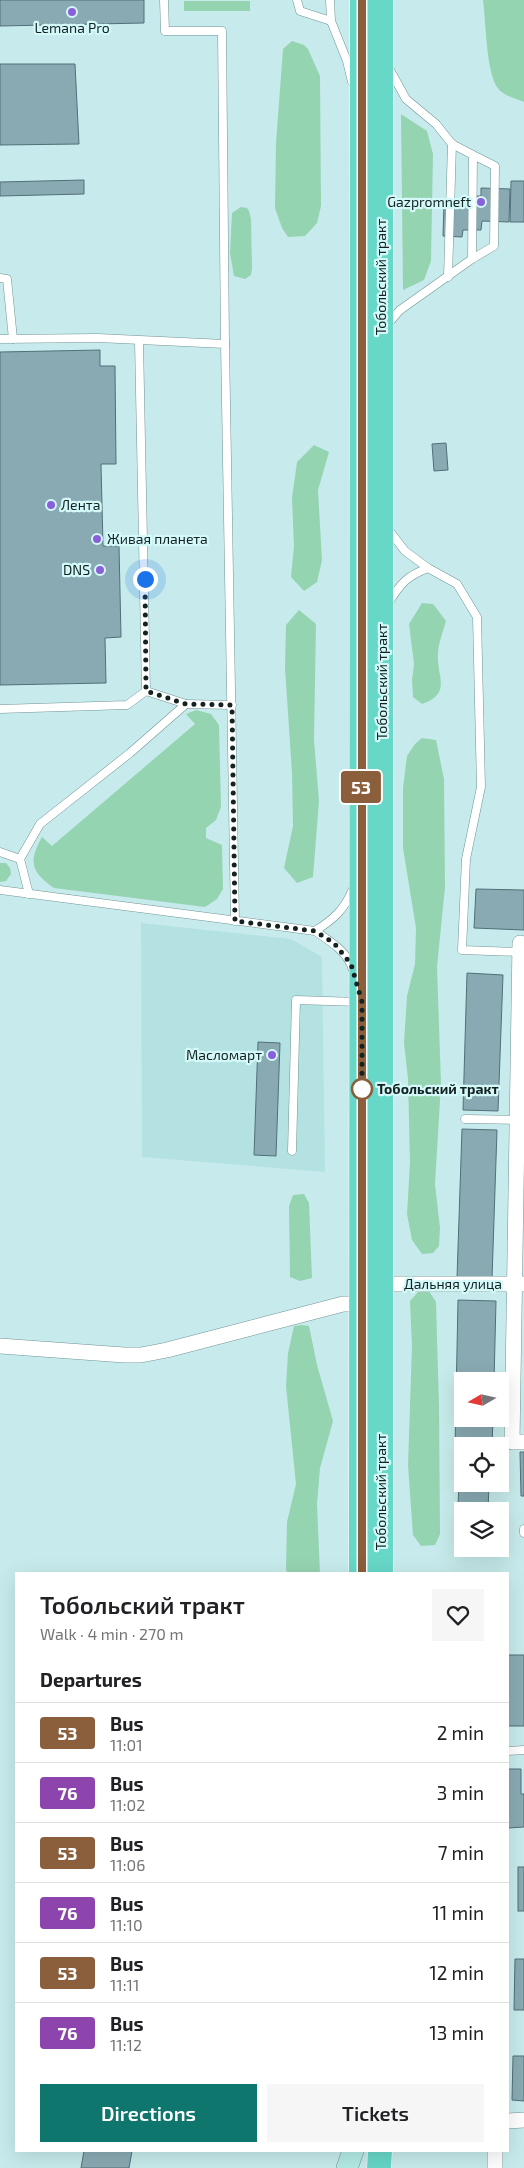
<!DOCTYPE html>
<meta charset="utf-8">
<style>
body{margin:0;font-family:"Exo 2",sans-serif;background:#f6f6f6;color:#202124;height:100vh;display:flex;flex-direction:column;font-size:19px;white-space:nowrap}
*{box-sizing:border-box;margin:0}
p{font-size:16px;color:#757577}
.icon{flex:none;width:28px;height:28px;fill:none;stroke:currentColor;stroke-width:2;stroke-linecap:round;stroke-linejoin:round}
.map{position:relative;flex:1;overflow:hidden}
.side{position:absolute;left:15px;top:1572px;width:494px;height:580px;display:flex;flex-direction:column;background:#fff;border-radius:0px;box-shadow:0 5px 20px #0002}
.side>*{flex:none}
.badge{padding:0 10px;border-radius:4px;font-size:18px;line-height:32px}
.needle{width:32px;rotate:261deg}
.fabs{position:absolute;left:454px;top:1372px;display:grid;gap:10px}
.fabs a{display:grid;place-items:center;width:55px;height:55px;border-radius:0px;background:#fff;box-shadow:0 5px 20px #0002;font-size:25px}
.you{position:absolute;width:25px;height:25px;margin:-12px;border:4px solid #fff;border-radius:50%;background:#1a73e8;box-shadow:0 0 0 8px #1a73e833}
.map>.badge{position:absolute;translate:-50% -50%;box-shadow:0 0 0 2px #fff}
h2{padding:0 25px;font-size:19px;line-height:45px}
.round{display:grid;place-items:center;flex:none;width:52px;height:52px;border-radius:0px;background:#f6f6f6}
.summary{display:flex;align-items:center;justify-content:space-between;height:85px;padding:0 25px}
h1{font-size:24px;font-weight:600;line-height:38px}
.button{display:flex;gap:10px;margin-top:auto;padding:10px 25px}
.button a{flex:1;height:58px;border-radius:0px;background:#0f766e;color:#fff;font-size:20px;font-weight:600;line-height:58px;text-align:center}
.button a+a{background:#f6f6f6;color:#202124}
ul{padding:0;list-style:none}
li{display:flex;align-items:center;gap:15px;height:60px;padding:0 25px;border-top:1px solid #e0e0e0}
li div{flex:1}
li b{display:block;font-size:19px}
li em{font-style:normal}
li .badge{min-width:55px;font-weight:700;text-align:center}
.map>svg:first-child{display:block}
.built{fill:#b4e2e3}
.green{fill:#95d4b1}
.building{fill:#8aaab3;stroke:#516f78}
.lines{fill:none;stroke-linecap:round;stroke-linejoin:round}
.service-casing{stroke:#729495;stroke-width:9}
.minor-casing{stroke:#729495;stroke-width:16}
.secondary-casing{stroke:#729495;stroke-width:22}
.primary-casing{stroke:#fff;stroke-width:25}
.service{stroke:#fff;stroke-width:8}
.minor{stroke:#fff;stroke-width:15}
.secondary{stroke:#b3ebe3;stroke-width:21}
.primary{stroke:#67d7c8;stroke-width:24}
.line-casing{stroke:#fff;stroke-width:11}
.line{stroke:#8b5e3c;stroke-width:8}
.walk{stroke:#142222;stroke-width:5;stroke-dasharray:0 9}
.poi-dot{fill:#8960da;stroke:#d4f9f9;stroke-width:2}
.stop-dot{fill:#fff;stroke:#8b5e3c;stroke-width:2.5}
.labels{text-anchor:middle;stroke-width:4.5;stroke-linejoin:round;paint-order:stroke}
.poi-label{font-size:14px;fill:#142222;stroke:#d4f9f9;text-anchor:end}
.street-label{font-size:14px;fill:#142222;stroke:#d4f9f9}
.stop-label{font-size:14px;font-weight:bold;fill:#142222;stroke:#d4f9f9;text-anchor:start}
</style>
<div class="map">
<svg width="524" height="2168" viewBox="0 0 524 2168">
<rect width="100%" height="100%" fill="#c7ebec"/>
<polygon class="built" points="141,923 291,939 322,957 325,1172 142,1157"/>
<g class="green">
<path d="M483 0H524V102C515 98 503 96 497 87 486 71 486 21 483 0Z"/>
<rect x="184" y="1" width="66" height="10"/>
<polygon points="292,41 304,45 308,49 320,76 321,206 317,223 305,236 288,237 282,228 275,208 276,143 283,49"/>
<polygon points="401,114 427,131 433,154 431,261 424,280 403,290"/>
<polygon points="241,207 247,208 249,211 251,219 252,268 251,275 245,279 234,276 230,253 232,213"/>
<polygon points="314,445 329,452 318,490 322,560 317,582 304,591 291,577 294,546 292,498 297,462"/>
<path d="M422 603 433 604 446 621C443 631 439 642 438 652 436 677 453 693 422 704L413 697 412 680 414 664 409 624Z"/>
<polygon points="299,610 316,624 314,740 319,801 313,877 297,883 284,868 293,826 292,773 285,668 286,625"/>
<path d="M196 710 211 714 219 725 221 807 216 820 206 828V838L222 845 223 889 217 899 205 907 54 888C31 872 28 862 42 837L52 846 195 724 186 714Z"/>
<polygon points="422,738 436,740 444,779 445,887 437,967 441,1084 435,1184 440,1228 439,1246 433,1253 422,1254 412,1240 407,1214 410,1163 408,1079 404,1043 407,996 415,964 416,928 403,848 403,788 407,756 415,744"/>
<polygon points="0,863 6,863 10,868 11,874 6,881 0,882"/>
<polygon points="304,1194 309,1203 312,1278 300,1281 290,1277 289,1206 293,1195"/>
<polygon points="419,1291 429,1291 436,1302 439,1407 440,1534 435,1545 421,1546 413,1535 408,1465 412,1346 410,1301"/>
<polygon points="301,1325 309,1326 317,1365 333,1421 320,1468 317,1504 320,1574 287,1574 286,1568 287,1522 296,1484 286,1386 288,1353 294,1326"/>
</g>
<g class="building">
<polygon points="0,0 144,0 144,23 0,26"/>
<polygon points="0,64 75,64 79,144 0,145"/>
<polygon points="84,180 84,194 0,196 0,182"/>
<polygon points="511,181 524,181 524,222 510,222"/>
<polygon points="481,188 510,189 509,222 482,221 481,230 463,230 462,237 443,236 444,203 463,203 463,196 481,196"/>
<polygon points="100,350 100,366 115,366 116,464 101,464 103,546 119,546 121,637 105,638 106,683 0,685 0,352"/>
<polygon points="446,443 448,470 434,471 432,444"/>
<polygon points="476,889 524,890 524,930 474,928"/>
<polygon points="467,973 503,975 498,1111 463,1110"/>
<polygon points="258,1042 280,1043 276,1156 254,1155"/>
<polygon points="462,1129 497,1130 492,1279 457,1278"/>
<polygon points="458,1300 496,1301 494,1381 462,1381 462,1419 493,1419 492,1446 455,1447"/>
<polygon points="520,1452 524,1452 524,1496 521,1496"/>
<polygon points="459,1480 462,1481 462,1484 489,1484 488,1511 462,1511 462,1535 457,1535"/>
<rect x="508" y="1655" width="16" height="71"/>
<polygon points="508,1769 521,1769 521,1794 524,1794 524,1827 508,1828"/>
<rect x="518" y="1867" width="6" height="44"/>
<polygon points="515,1959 524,1959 524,2010 514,2010"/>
<polygon points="513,2056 524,2056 524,2101 512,2100"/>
<polygon points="84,2151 132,2151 129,2168 81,2168"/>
</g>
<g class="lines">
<g class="service-casing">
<g id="service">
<polyline points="164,0 165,31 222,31 225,344"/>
<polyline points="297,0 300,11 331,21"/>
<polyline points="330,0 331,21 347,61 352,82"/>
<polyline points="472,259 494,246 495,166 473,155"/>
<polyline points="448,277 452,144"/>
<polyline points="0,278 7,279 13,339"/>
<polyline points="387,325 400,310 472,259 473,155 452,144 436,124 406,99 390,70"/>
<polyline points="0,339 98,338 225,344 235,921"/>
<path d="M388 529 405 551 428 568C407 576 401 583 389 602"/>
<polyline points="428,568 457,584 477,617 481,787 466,859 462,950 520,952"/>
<polyline points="146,691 186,704"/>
<polyline points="0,709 127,705 146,691 139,341"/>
<polyline points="0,852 20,859 29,894"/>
<polyline points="20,859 40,824 130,753 186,704 232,705"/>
<path d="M0 890 315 931C330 941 348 952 353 970"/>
<path d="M315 931C334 919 344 910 353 889"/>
<polyline points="465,1119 520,1120"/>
<polyline points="292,1151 296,1000 359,1002"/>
<polyline points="524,1529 524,1533"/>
<polyline points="508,1751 524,1750"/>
</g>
</g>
<g class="minor-casing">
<g id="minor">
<polyline points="524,944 520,943 512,1442 524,1442"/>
<polyline points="382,1284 524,1284"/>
<polyline points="0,1346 124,1355 141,1355 167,1350 343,1304 362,1304"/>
<polyline points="508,2121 524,2120"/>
<polyline points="495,2168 495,2151"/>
</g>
</g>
<g class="secondary-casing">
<polyline id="secondary" points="347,2168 353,2151"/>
</g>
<g class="primary-casing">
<g id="primary">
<polyline points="381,0 381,1574"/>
<polyline points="361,1574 362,0"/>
<polyline points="379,2168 380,2151"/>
</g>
</g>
<use href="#service" class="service"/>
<use href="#minor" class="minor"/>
<use href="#secondary" class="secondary"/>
<use href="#primary" class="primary"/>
</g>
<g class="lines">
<g class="line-casing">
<polyline id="line" points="362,1574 362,0"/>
</g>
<use href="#line" class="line"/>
<polyline class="walk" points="145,579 146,691 186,704 232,705 235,921 315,931 334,943 351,964 362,1002 362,1097 362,1089"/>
</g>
<g class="poi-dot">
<circle cx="72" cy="12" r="5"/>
<circle cx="481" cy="202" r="5"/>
<circle cx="51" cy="505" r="5"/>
<circle cx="97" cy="539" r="5"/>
<circle cx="100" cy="570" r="5"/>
<circle cx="272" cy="1055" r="5"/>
</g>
<circle class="stop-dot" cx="362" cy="1089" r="10"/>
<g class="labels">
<g class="poi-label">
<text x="72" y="33" text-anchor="middle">Lemana Pro</text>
<text x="471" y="207">Gazpromneft</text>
<text x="61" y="510" text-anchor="start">Лента</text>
<text x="107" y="544" text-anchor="start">Живая планета</text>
<text x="90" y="575">DNS</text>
<text x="262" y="1060">Масломарт</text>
</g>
<g class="street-label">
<text transform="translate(381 277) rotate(-90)" y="5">Тобольский тракт</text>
<text transform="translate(382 682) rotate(-90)" y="5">Тобольский тракт</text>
<text x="453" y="1289">Дальняя улица</text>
<text transform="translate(381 1492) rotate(-90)" y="5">Тобольский тракт</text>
</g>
<g class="stop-label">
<text x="377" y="1094">Тобольский тракт</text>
</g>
</g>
</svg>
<div class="fabs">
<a><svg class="needle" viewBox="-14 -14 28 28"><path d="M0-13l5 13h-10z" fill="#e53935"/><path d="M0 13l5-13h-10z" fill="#757577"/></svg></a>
<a><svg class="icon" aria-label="locate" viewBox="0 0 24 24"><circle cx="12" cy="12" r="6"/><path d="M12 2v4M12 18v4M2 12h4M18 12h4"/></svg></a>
<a><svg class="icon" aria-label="layers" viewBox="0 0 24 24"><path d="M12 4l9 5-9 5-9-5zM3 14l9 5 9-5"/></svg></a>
</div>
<div class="you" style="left:145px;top:579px"></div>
<b class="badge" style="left:361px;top:787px;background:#8b5e3c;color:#fff">53</b>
<section class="side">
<div class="summary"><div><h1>Тобольский тракт</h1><p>Walk · 4 min · 270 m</p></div><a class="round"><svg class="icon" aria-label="heart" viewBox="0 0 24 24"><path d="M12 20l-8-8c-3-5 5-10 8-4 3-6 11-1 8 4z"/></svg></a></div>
<h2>Departures</h2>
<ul>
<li><span class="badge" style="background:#8b5e3c;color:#fff">53</span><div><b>Bus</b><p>11:01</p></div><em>2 min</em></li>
<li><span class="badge" style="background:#8e44ad;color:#fff">76</span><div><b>Bus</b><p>11:02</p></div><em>3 min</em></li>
<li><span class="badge" style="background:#8b5e3c;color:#fff">53</span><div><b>Bus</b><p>11:06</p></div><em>7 min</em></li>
<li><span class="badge" style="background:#8e44ad;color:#fff">76</span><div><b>Bus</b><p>11:10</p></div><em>11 min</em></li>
<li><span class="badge" style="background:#8b5e3c;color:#fff">53</span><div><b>Bus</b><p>11:11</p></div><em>12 min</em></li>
<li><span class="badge" style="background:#8e44ad;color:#fff">76</span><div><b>Bus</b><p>11:12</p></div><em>13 min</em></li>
</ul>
<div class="button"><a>Directions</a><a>Tickets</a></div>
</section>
</div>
